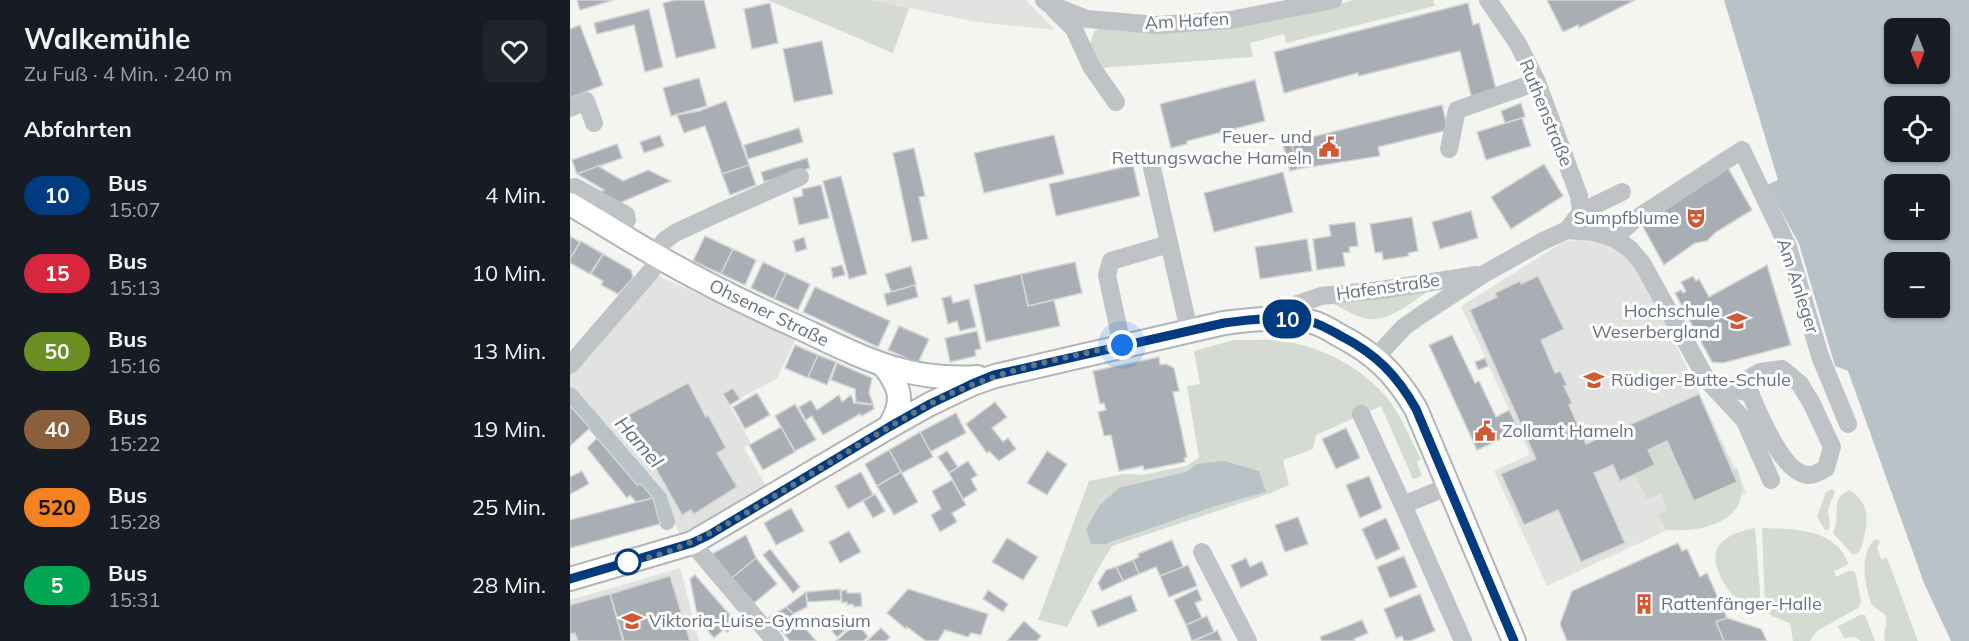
<!DOCTYPE html>
<html lang="de">
<meta charset="utf-8">
<style>
body{margin:0;font-family:Mulish,sans-serif;background:#20242c;color:#f1f3f6;height:100vh;display:flex;flex-direction:column;font-size:22px;white-space:nowrap}
*{box-sizing:border-box;margin:0}
p{font-size:20px;color:#9ea1a6}
.icon{flex:none;width:33px;height:33px;fill:none;stroke:currentColor;stroke-width:2;stroke-linecap:round;stroke-linejoin:round}
.map{position:relative;flex:1;overflow:hidden}
.drawer{display:flex;flex-direction:column;background:#171b24;width:570px}
.drawer>*{flex:none}
.badge{padding:0 12px;border-radius:20px;font-size:21px;line-height:39px}
.needle{width:39px;rotate:179deg}
.buttons{position:absolute;left:1314px;top:18px;display:grid;gap:12px}
.buttons a{display:grid;place-items:center;width:66px;height:66px;border-radius:9px;background:#171b24;box-shadow:0 2px 4px #0004;font-size:30px}
.you{position:absolute;width:30px;height:30px;margin:-15px;border:4px solid #fff;border-radius:50%;background:#1a73e8;box-shadow:0 0 0 9px #1a73e833}
.map>.badge{position:absolute;translate:-50% -50%;box-shadow:0 0 0 3px #fff}
h2{padding:0 24px;font-size:22px;line-height:54px}
.round{display:grid;place-items:center;flex:none;width:63px;height:63px;border-radius:9px;background:#20242c}
.overview{display:flex;align-items:center;justify-content:space-between;height:102px;padding:0 24px}
h1{font-size:28px;font-weight:700;line-height:45px}
ul{padding:0;list-style:none}
li{display:flex;align-items:center;gap:18px;height:78px;padding:0 24px}
li div{flex:1}
li b{display:block;font-size:22px}
li em{font-style:normal}
li .badge{min-width:66px;font-weight:700;text-align:center}
main{display:flex;flex:1;min-height:0}
.map>svg:first-child{display:block}
.built{fill:#e2e3e1}
.green{fill:#d5dbd2}
.water{fill:#b9c3c7;fill-rule:evenodd}
.lines{fill:none;stroke-linecap:round;stroke-linejoin:round}
.canal{stroke:#b9c3c7;stroke-width:16}
.building{fill:#a8aeb3;stroke:#d5d5d3;stroke-width:1.5}
.major-casing{stroke:#b1b5b8;stroke-width:26}
.minor{stroke:#c0c3c6;stroke-width:18}
.major{stroke:#fff;stroke-width:22}
.line-casing{stroke:#fff;stroke-width:14}
.line{stroke:#003b80;stroke-width:9}
.walk{stroke:#66747f;stroke-width:6;stroke-dasharray:0 10.8}
.stop-dot{fill:#fff;stroke:#003b80;stroke-width:3}
.labels{text-anchor:middle;stroke-width:6;stroke-linejoin:round;paint-order:stroke}
.street-label{font-size:18px;fill:#66747f;stroke:#fff}
.poi-label{font-size:18px;fill:#66747f;stroke:#fff;text-anchor:start}
.water-label{font-size:20px;font-style:italic;fill:#62757c;stroke:#fff}
</style>
<main>
<section class="drawer">
<div class="overview"><div><h1>Walkemühle</h1><p>Zu Fuß · 4 Min. · 240 m</p></div><a class="round"><svg class="icon" aria-label="heart" viewBox="0 0 24 24"><path d="M12 20l-8-8c-3-5 5-10 8-4 3-6 11-1 8 4z"/></svg></a></div>
<h2>Abfahrten</h2>
<ul>
<li><span class="badge" style="background:#003b80;color:#fff">10</span><div><b>Bus</b><p>15:07</p></div><em>4 Min.</em></li>
<li><span class="badge" style="background:#d7263d;color:#fff">15</span><div><b>Bus</b><p>15:13</p></div><em>10 Min.</em></li>
<li><span class="badge" style="background:#6b8e23;color:#fff">50</span><div><b>Bus</b><p>15:16</p></div><em>13 Min.</em></li>
<li><span class="badge" style="background:#8b5e3c;color:#fff">40</span><div><b>Bus</b><p>15:22</p></div><em>19 Min.</em></li>
<li><span class="badge" style="background:#f58220;color:#111">520</span><div><b>Bus</b><p>15:28</p></div><em>25 Min.</em></li>
<li><span class="badge" style="background:#00a651;color:#fff">5</span><div><b>Bus</b><p>15:31</p></div><em>28 Min.</em></li>
</ul>
</section>
<div class="map">
<svg width="1399" height="641" viewBox="0 0 1399 641">
<rect width="100%" height="100%" fill="#f4f4f1"/>
<g class="built">
<polygon points="302,0 456,0 485,30 406,22"/>
<polygon points="1009,240 1035,243 1053,251 1065,260 1177,493 977,586 924,471 960,454 891,306 995,241"/>
<polygon points="84,274 226,338 207,379 170,398 164,387 153,394 181,443 174,448 197,487 110,535 92,497 0,390 0,369"/>
<polygon points="110,568 129,641 0,641 0,600"/>
</g>
<g class="green">
<polygon points="198,0 302,0 339,8 323,53"/>
<polygon points="784,0 863,0 865,6 716,43 714,34 680,43 683,57 530,68 520,44 524,31 529,29 576,32 644,28 725,17"/>
<path d="M863 288C847 298 826 317 806 319 790 321 771 307 758 301Z"/>
<path d="M664 340C679 340 695 339 710 341 750 345 793 368 818 399 830 414 842 442 851 459L847 462 852 476 843 479 811 406 746 435 743 449 713 460 719 485 701 493 542 546 532 562 497 627 468 620 519 481 555 474 572 475 616 466 629 458 617 386 630 384 624 351Z"/>
<path d="M1097 441 1124 501 1167 482 1162 470 1167 468C1188 519 1136 533 1096 530L1089 515 1097 510 1091 493 1077 499 1064 474 1085 465 1078 450Z"/>
<polygon points="1262,489 1265,491 1258,510 1260,526 1258,530 1255,530 1247,517 1256,492"/>
<path d="M1280 490C1298 502 1299 518 1294 537 1292 544 1292 550 1286 554H1282L1263 533C1271 516 1259 497 1280 490Z"/>
<path d="M1185 528 1191 604 1187 606C1178 604 1169 600 1162 594 1152 584 1140 560 1148 547 1157 534 1171 531 1185 528Z"/>
<path d="M1192 528C1223 529 1265 528 1278 563L1277 565 1264 571 1266 577 1278 571H1284L1286 575 1291 602 1288 608 1247 631 1240 641H1223L1220 623 1200 615 1195 609Z"/>
<path d="M1308 539 1310 542 1307 547 1311 559 1316 558 1318 560 1348 641H1315C1312 631 1320 621 1315 615 1312 611 1305 609 1302 605 1295 587 1289 555 1304 540Z"/>
<polygon points="1290,615 1295,615 1305,641 1291,641 1284,637 1274,638 1268,626"/>
</g>
<g class="water">
<path d="M1154 0H1399V641H1381L1354 583 1278 371 1265 366 1229 244 1197 185 1208 180ZM1324 28H1370V74H1324ZM1324 106H1370V152H1324ZM1324 184H1370V230H1324ZM1324 262H1370V308H1324Z"/>
<polygon points="654,461 689,471 696,492 645,506 535,544 521,544 516,529 530,505 549,488 616,472 627,464"/>
</g>
<g class="lines">
<polyline class="canal" points="0,395 89,498 97,522"/>
</g>
<g class="building">
<polygon points="7,0 44,0 10,10"/>
<polygon points="105,0 134,0 146,48 106,58 93,3"/>
<polygon points="977,0 1065,0 1009,28 1008,25 993,32"/>
<polygon points="200,3 208,43 182,49 174,9"/>
<polygon points="898,3 903,25 909,23 927,93 902,99 890,51 789,76 788,73 714,93 704,52"/>
<polygon points="79,9 93,67 75,72 64,25 27,34 24,23"/>
<polygon points="10,25 33,85 0,98 0,29"/>
<polygon points="252,41 263,94 224,102 213,49"/>
<polygon points="129,78 137,106 101,116 93,88"/>
<polygon points="685,80 695,121 617,141 617,144 601,148 590,104"/>
<polygon points="156,101 179,165 152,174 135,126 114,133 107,115 129,111"/>
<polygon points="951,103 955,117 935,123 931,111"/>
<polygon points="872,105 878,130 808,147 810,156 728,169 721,142"/>
<polygon points="952,118 961,146 916,160 907,132"/>
<polygon points="229,128 233,142 178,159 174,145"/>
<polygon points="90,135 94,146 74,153 70,142"/>
<polygon points="484,135 494,174 414,193 404,153"/>
<polygon points="721,142 728,169 720,171 713,145"/>
<polygon points="47,144 52,158 7,174 2,160"/>
<polygon points="344,148 355,196 349,197 358,239 342,242 323,153"/>
<polygon points="237,158 240,168 194,182 191,172"/>
<polygon points="974,164 993,196 941,229 921,197"/>
<polygon points="179,165 186,185 160,195 152,174"/>
<polygon points="563,165 570,196 486,216 479,184"/>
<polygon points="28,166 53,181 78,170 101,181 45,205 27,194 34,190 7,174"/>
<polygon points="1158,168 1182,210 1146,232 1137,241 1125,243 1094,265 1072,225"/>
<polygon points="713,172 723,212 644,232 634,193"/>
<polygon points="271,176 297,274 279,279 253,181"/>
<polygon points="251,185 259,218 229,225 223,198 233,196 232,189"/>
<polygon points="901,211 908,238 870,249 862,222"/>
<polygon points="842,217 848,251 838,253 839,256 813,260 812,252 805,253 800,224"/>
<polygon points="785,222 788,246 779,247 780,252 773,253 775,266 747,270 743,239 761,236 759,225"/>
<polygon points="0,236 10,242 0,259"/>
<polygon points="135,236 163,249 151,274 123,261"/>
<polygon points="234,237 237,249 226,252 223,241"/>
<polygon points="737,239 742,271 690,279 685,247"/>
<polygon points="11,241 33,254 20,274 0,263 0,259"/>
<polygon points="163,249 186,260 175,285 151,274"/>
<polygon points="33,254 61,270 63,278 48,294 31,285 33,281 21,274"/>
<polygon points="193,262 216,273 204,299 181,288"/>
<polygon points="505,262 512,293 458,306 451,274"/>
<polygon points="272,265 275,275 263,278 261,268"/>
<polygon points="1197,265 1221,345 1153,363 1142,362 1105,293 1111,290 1113,293 1116,291 1111,282 1123,276 1126,281 1129,279 1139,297"/>
<polygon points="341,266 346,285 321,292 315,274"/>
<polygon points="216,273 240,284 228,310 204,299"/>
<polygon points="451,274 458,306 484,300 490,326 416,342 404,285"/>
<polygon points="968,276 994,329 971,340 985,373 990,371 997,385 994,386 1002,403 999,405 1016,444 1129,394 1167,482 1124,501 1097,441 1078,450 1085,465 1050,481 1043,465 1024,473 1055,543 1011,562 988,510 954,525 931,474 966,459 900,310 927,297 925,293 950,281 951,284"/>
<polygon points="345,285 348,297 317,306 314,294"/>
<polygon points="245,287 320,321 308,347 233,312"/>
<polygon points="381,296 383,303 399,299 406,327 390,331 387,321 378,324 372,298"/>
<polygon points="329,326 359,339 348,363 318,350"/>
<polygon points="407,331 411,349 405,350 406,356 380,362 375,338"/>
<polygon points="882,335 905,383 909,381 926,417 939,410 949,431 907,450 859,345"/>
<polygon points="225,345 248,355 238,378 215,368"/>
<polygon points="248,355 266,362 257,385 238,377"/>
<polygon points="589,357 590,365 596,364 604,368 609,391 603,392 617,457 614,458 615,462 574,470 573,466 549,471 541,435 534,436 528,412 536,410 534,403 530,404 523,371"/>
<polygon points="915,358 918,366 908,370 905,362"/>
<polygon points="267,363 302,378 299,393 303,404 286,402 285,389 261,380"/>
<polygon points="118,383 136,417 138,415 156,448 147,453 167,487 124,514 121,510 112,515 85,467 80,470 71,454 77,451 58,415"/>
<polygon points="163,388 170,399 160,405 153,394"/>
<polygon points="187,393 200,415 175,429 163,407"/>
<polygon points="269,395 272,402 281,395 284,403 303,405 304,409 292,416 290,414 253,435 242,416 236,420 229,407 241,400 247,410"/>
<polygon points="425,402 437,417 422,428 433,442 438,438 446,449 429,461 419,451 417,453 396,424"/>
<polygon points="225,404 246,440 225,451 205,416"/>
<polygon points="0,406 20,428 0,446"/>
<polygon points="386,413 396,433 360,452 350,432"/>
<polygon points="211,427 225,452 193,470 179,445"/>
<polygon points="776,428 790,458 766,469 752,439"/>
<polygon points="350,432 363,457 332,473 319,450"/>
<polygon points="27,438 67,485 71,484 83,498 66,502 60,495 57,498 17,448"/>
<polygon points="319,450 331,472 307,486 295,464"/>
<polygon points="377,451 388,467 379,473 368,457"/>
<polygon points="477,451 497,464 477,495 457,483"/>
<polygon points="398,461 407,475 401,479 407,490 393,499 379,473"/>
<polygon points="12,471 19,484 0,494 0,477"/>
<polygon points="291,472 303,495 278,509 265,486"/>
<polygon points="331,472 348,502 324,515 307,486"/>
<polygon points="799,476 812,508 790,518 776,485"/>
<polygon points="382,480 396,505 382,513 387,522 370,532 361,515 371,509 362,491"/>
<polygon points="305,494 315,511 303,518 293,501"/>
<polygon points="83,498 90,524 0,548 0,520"/>
<polygon points="221,508 234,531 206,545 194,523"/>
<polygon points="728,517 738,544 715,552 705,525"/>
<polygon points="816,518 830,549 806,560 792,529"/>
<polygon points="279,531 291,552 270,563 259,542"/>
<polygon points="176,535 186,558 162,578 142,554"/>
<polygon points="437,538 468,557 453,580 422,562"/>
<polygon points="602,540 613,567 590,576 586,567 569,574 563,560 569,557 568,554"/>
<polygon points="1108,543 1112,551 1117,549 1130,577 1137,573 1157,618 1146,622 1154,641 997,641 990,624 1002,591"/>
<polygon points="200,549 230,587 223,593 193,555"/>
<polygon points="834,556 847,587 820,598 807,567"/>
<polygon points="186,558 207,584 184,603 162,578"/>
<polygon points="676,558 680,567 692,561 698,575 671,588 661,565"/>
<polygon points="563,560 569,574 553,581 546,567"/>
<polygon points="618,565 627,586 599,597 590,576"/>
<polygon points="546,567 553,581 532,591 528,583 536,570"/>
<polygon points="125,575 167,623 157,632 154,629 144,638 128,619 120,579"/>
<polygon points="100,576 120,641 54,641 40,594"/>
<polygon points="270,589 271,600 238,602 236,592"/>
<polygon points="338,589 418,614 411,635 401,633 398,637 375,630 368,641 356,641 337,627 336,629 317,613"/>
<polygon points="627,589 632,600 625,603 632,618 616,625 604,600"/>
<polygon points="277,590 277,593 291,593 292,606 284,607 283,604 277,605 277,602 272,603 271,591"/>
<polygon points="418,590 438,604 433,612 413,599"/>
<polygon points="236,592 237,607 223,614 216,607"/>
<polygon points="40,594 53,641 8,641 5,633 0,634 0,605"/>
<polygon points="850,594 865,631 840,641 834,641 832,636 826,638 814,609"/>
<polygon points="561,595 567,611 528,627 521,611"/>
<polygon points="216,607 223,614 246,641 220,641 199,617"/>
<polygon points="637,616 644,632 622,641 616,625"/>
<polygon points="1157,618 1191,629 1197,641 1154,641 1146,622"/>
<polygon points="275,620 280,626 267,637 262,631"/>
<polygon points="792,620 798,633 784,639 785,641 752,641 750,637"/>
<polygon points="454,621 471,636 467,641 437,641"/>
<polygon points="287,623 298,637 293,641 266,641"/>
<polygon points="311,628 320,637 316,641 297,641"/>
<polygon points="647,630 652,641 624,641 644,632"/>
</g>
<g class="lines">
<g class="major-casing">
<g id="major">
<path d="M0 204C29 221 57 239 87 256 133 283 181 306 230 328 291 357 337 382 408 377"/>
<path d="M314 366C332 389 334 402 319 427"/>
<path d="M0 579 122 543 319 427 360 404 402 384 425 376 654 323C684 319 712 316 742 322 751 324 759 329 767 334 804 353 825 373 846 409L944 641"/>
</g>
</g>
<g class="minor">
<polyline points="474,0 479,4 517,19 587,25 660,20 763,0"/>
<polyline points="918,0 948,44 967,82 1009,196 1011,212 997,230"/>
<polyline points="484,9 504,29 521,66 546,102"/>
<polyline points="0,108 16,101 24,123"/>
<polyline points="879,149 887,110 967,82"/>
<polyline points="582,168 619,330"/>
<polyline points="0,190 5,187 56,215 57,220 49,232"/>
<polyline points="1011,212 1052,192"/>
<polyline points="1044,238 1064,220 1172,150 1218,247 1250,356 1278,424"/>
<polyline points="696,315 751,296 811,290 907,275"/>
<polyline points="552,345 537,275 541,261 599,244"/>
<polyline points="806,357 834,327 854,313 914,274 971,242 997,230 1023,232 1044,238 1060,249 1072,263 1137,380 1175,421 1201,480"/>
<polyline points="0,365 82,270 93,242 105,233 148,213 230,177"/>
<path d="M1151 395 1190 372 1212 369 1230 384 1242 404 1262 447 1256 468C1251 471 1246 475 1239 475 1213 475 1189 414 1180 393L1162 389"/>
<polyline points="791,414 833,505"/>
<polyline points="879,486 833,505 893,641"/>
<polyline points="122,543 205,641"/>
<polyline points="632,552 678,641"/>
</g>
<use href="#major" class="major"/>
</g>
<g class="lines">
<g class="line-casing">
<path id="line" d="M0 579 122 543 139 535 319 427 360 404 402 384 424 375 654 323C684 319 712 316 742 322 752 325 762 331 771 336 806 354 827 375 846 409L944 641"/>
</g>
<use href="#line" class="line"/>
<path class="walk" d="M58 562C114 553 164 520 213 491 261 462 309 432 358 405 418 372 486 360 552 345"/>
</g>
<defs>
<g id="civic-bare" transform="scale(1.62)"><path d="M-.6-6.5H3V-4.5H.6V-3L4-1V1h2V6H-6V1h2V-1L-.6-3ZM-1.2 2.5V6h2.4V2.5Z" fill="#d25733" stroke="#fff" stroke-width="2.5" paint-order="stroke"/></g>
<g id="theatre-bare" transform="scale(1.62)"><path d="M-5-5.5Q0-4 5-5.5V0Q5 5 0 6Q-5 5-5 0ZM-3.3-2.5H-1v1.5H-3.3ZM1-2.5H3.3v1.5H1ZM-2.8 1Q0 5.5 2.8 1Z" fill="#d25733" stroke="#fff" stroke-width="2.5" paint-order="stroke"/></g>
<g id="university-bare" transform="scale(1.62)"><path d="M0-5L7-2L0 1L-7-2ZM-4 1L0 2.5L4 1V4Q0 6-4 4Z" fill="#d25733" stroke="#fff" stroke-width="2.5" paint-order="stroke"/></g>
<g id="school-bare" transform="scale(1.62)"><path d="M0-5L7-2L0 1L-7-2ZM-4 1L0 2.5L4 1V4Q0 6-4 4Z" fill="#d25733" stroke="#fff" stroke-width="2.5" paint-order="stroke"/></g>
<g id="building-bare" transform="scale(1.62)"><path d="M-4-6H4V6H1V3H-1V6H-4ZM-2.5-4.3h1.7v1.8h-1.7ZM.8-4.3h1.7v1.8H.8ZM-2.5-1h1.7V.8h-1.7ZM.8-1h1.7V.8H.8Z" fill="#d25733" stroke="#fff" stroke-width="2.5" paint-order="stroke"/></g>
</defs>
<g fill-rule="evenodd">
<use href="#civic-bare" x="759" y="147"/>
<use href="#theatre-bare" x="1126" y="218"/>
<use href="#university-bare" x="1167" y="321"/>
<use href="#school-bare" x="1024" y="380"/>
<use href="#civic-bare" x="915" y="431"/>
<use href="#building-bare" x="1074" y="604"/>
<use href="#school-bare" x="62" y="621"/>
</g>
<circle class="stop-dot" cx="58" cy="562" r="12"/>
<g class="labels">
<g class="street-label">
<text transform="translate(617 21) rotate(-3)" y="6">Am Hafen</text>
<text transform="translate(976 113) rotate(68)" y="6">Ruthenstraße</text>
<text transform="translate(1228 286) rotate(72)" y="6">Am Anleger</text>
<text transform="translate(818 287) rotate(-8)" y="6">Hafenstraße</text>
<text transform="translate(199 313) rotate(26)" y="6">Ohsener Straße</text>
</g>
<g class="poi-label">
<text x="742" y="143" text-anchor="end">Feuer- und<tspan x="742" dy="21">Rettungswache Hameln</tspan></text>
<text x="1109" y="224" text-anchor="end">Sumpfblume</text>
<text x="1150" y="317" text-anchor="end">Hochschule<tspan x="1150" dy="21">Weserbergland</tspan></text>
<text x="1041" y="386">Rüdiger-Butte-Schule</text>
<text x="932" y="437">Zollamt Hameln</text>
<text x="1091" y="610">Rattenfänger-Halle</text>
<text x="79" y="627">Viktoria-Luise-Gymnasium</text>
</g>
<g class="water-label">
<text transform="translate(69 442) rotate(49)" y="7">Hamel</text>
</g>
</g>
</svg>
<div class="buttons">
<a><svg class="needle" viewBox="-14 -14 28 28"><path d="M0-13l5 13h-10z" fill="#e53935"/><path d="M0 13l5-13h-10z" fill="#9ea1a6"/></svg></a>
<a><svg class="icon" aria-label="locate" viewBox="0 0 24 24"><circle cx="12" cy="12" r="6"/><path d="M12 2v4M12 18v4M2 12h4M18 12h4"/></svg></a>
<a>+</a>
<a>−</a>
</div>
<div class="you" style="left:552px;top:345px"></div>
<b class="badge" style="left:717px;top:319px;background:#003b80;color:#fff">10</b>
</div>
</main>
